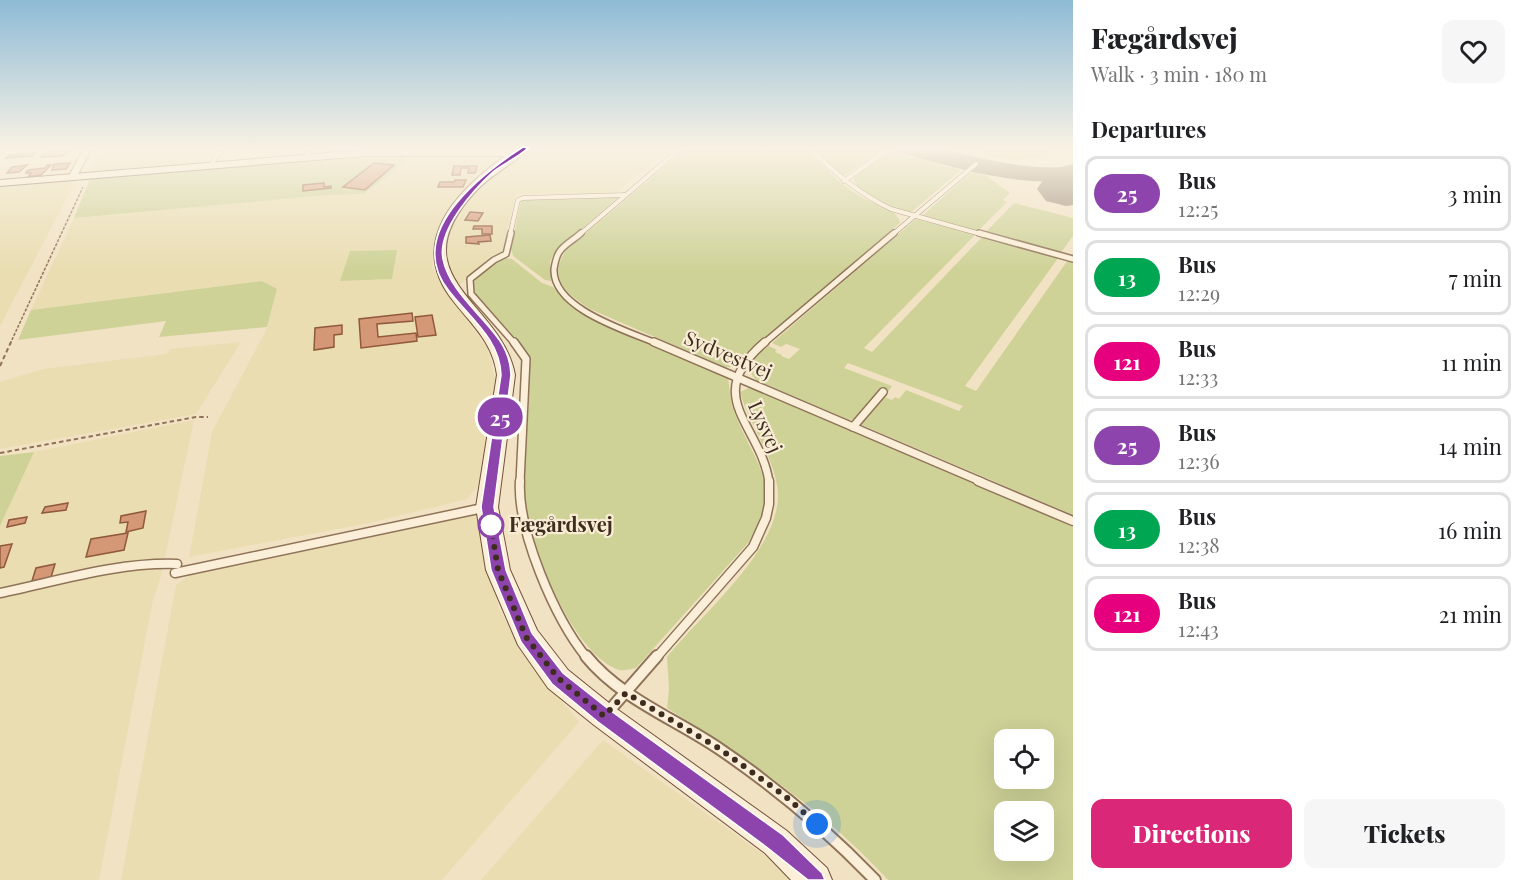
<!DOCTYPE html>
<meta charset="utf-8">
<style>
body{margin:0;font-family:"Playfair Display",serif;background:#f6f6f6;color:#202124;height:100vh;display:flex;flex-direction:column;font-size:22px;white-space:nowrap}
*{box-sizing:border-box;margin:0}
p{font-size:20px;color:#757577}
.icon{flex:none;width:33px;height:33px;fill:none;stroke:currentColor;stroke-width:2;stroke-linecap:round;stroke-linejoin:round}
.map{position:relative;flex:1;overflow:hidden}
.sheet{display:flex;flex-direction:column;background:#fff;width:450px}
.sheet>*{flex:none}
.badge{padding:0 12px;border-radius:20px;font-size:21px;line-height:39px}
.fabs{position:absolute;left:994px;top:729px;display:grid;gap:12px}
.fabs a{display:grid;place-items:center;width:60px;height:60px;border-radius:12px;background:#fff;box-shadow:0 6px 24px #0002;font-size:30px}
.you{position:absolute;width:30px;height:30px;margin:-15px;border:4px solid #fff;border-radius:50%;background:#1a73e8;box-shadow:0 0 0 9px #1a73e833}
.map>.badge{position:absolute;translate:-50% -50%;box-shadow:0 0 0 3px #fff}
h2{padding:0 18px;font-size:22px;line-height:54px}
.round{display:grid;place-items:center;flex:none;width:63px;height:63px;border-radius:12px;background:#f6f6f6}
.summary{display:flex;align-items:center;justify-content:space-between;height:102px;padding:0 18px}
h1{font-size:28px;font-weight:800;line-height:45px}
.primary-button{display:flex;gap:12px;margin-top:auto;padding:12px 18px}
.primary-button a{flex:1;height:69px;border-radius:12px;background:#db2777;color:#fff;font-size:24px;font-weight:800;line-height:69px;text-align:center}
.primary-button a+a{background:#f6f6f6;color:#202124}
ul{padding:0;list-style:none}
li{display:flex;align-items:center;gap:18px;height:75px;margin:0 12px 9px;padding:0 6px;border:3px solid #e0e0e0;border-radius:12px}
li div{flex:1}
li b{display:block;font-size:22px}
li em{font-style:normal}
li .badge{min-width:66px;font-weight:700;text-align:center}
main{display:flex;flex:1;min-height:0}
.map>svg:first-child{display:block}
.farmland{fill:#e9ddb1;fill-rule:evenodd}
.green{fill:#ced297;fill-rule:evenodd}
.lines{fill:none;stroke-linecap:round;stroke-linejoin:round}
.taxiway{fill:#988771;fill-rule:evenodd}
.runway{fill:#988771;fill-rule:evenodd}
.building{fill:#d49877;stroke:#91593c;stroke-width:1.5}
.lane-far4-casing{stroke:#8f7359;stroke-width:5}
.lane-far3-casing{stroke:#8f7359;stroke-width:8}
.lane-far2-casing{stroke:#8f7359;stroke-width:10}
.lane-far1-casing{stroke:#8f7359;stroke-width:11}
.lane-casing{stroke:#8f7359;stroke-width:14}
.street-casing{stroke:#8f7359;stroke-width:2}
.secondary-casing{stroke:#71533c;stroke-width:2}
.path-far1{stroke:#8f7359;stroke-width:1.5;stroke-dasharray:3 1.5;stroke-linecap:butt}
.path{stroke:#8f7359;stroke-width:2;stroke-dasharray:4.5 3;stroke-linecap:butt}
.lane-far4{stroke:#fcefd9;stroke-width:4}
.lane-far3{stroke:#fcefd9;stroke-width:5}
.lane-far2{stroke:#fcefd9;stroke-width:7}
.lane-far1{stroke:#fcefd9;stroke-width:8}
.lane{stroke:#fcefd9;stroke-width:10}
.street{fill:#fcefd9;fill-rule:evenodd}
.secondary{fill:#fcefd9;fill-rule:evenodd}
.line{fill:#8e44ad;stroke:#fff;stroke-width:1.5}
.walk{stroke:#3e2c1e;stroke-width:6;stroke-dasharray:0 10.8}
.stop-dot{fill:#fff;stroke:#8e44ad;stroke-width:3}
.labels{text-anchor:middle;stroke-width:4.5;stroke-linejoin:round;paint-order:stroke}
.street-label{font-size:20px;fill:#3e2c1e;stroke:#f9ecd5}
.stop-label{font-size:20px;font-weight:bold;fill:#3e2c1e;stroke:#f9ecd5;text-anchor:start}
</style>
<main>
<div class="map">
<svg width="1073" height="880" viewBox="0 0 1073 880">
<rect width="100%" height="100%" fill="#f2e2c4"/>
<g class="farmland">
<polygon points="102,148 215,148 207,162 90,171"/>
<polygon points="533,148 671,148 614,194 516,194 501,255 493,254 459,286 447,267 446,260 447,235 453,223 485,181"/>
<path d="M406 154 504 156 476 177 462 194 437 231 433 250 432 266 436 275 488 349 495 380 478 486 467 499 369 523 189 557 212 432 267 328 277 289 262 281 31 310 74 218 329 195 364 194ZM397 250 392 279 340 281 350 251Z"/>
<polygon points="76,180 0,326 0,187"/>
<polygon points="241,342 196,414 0,449 0,382 43,369 167,354 170,349"/>
<polygon points="194,420 161,576 153,600 99,880 0,880 0,526 34,452"/>
<polygon points="476,515 499,609 535,669 579,722 442,880 121,880 176,585 191,574"/>
<polygon points="603,740 799,880 481,880"/>
</g>
<g class="green">
<path d="M687 148H805C823 165 841 186 863 198 874 204 898 208 900 223L743 356C737 366 735 368 724 367L590 309C567 294 546 278 567 249Z"/>
<polygon points="813,148 874,148 883,150 842,177"/>
<path d="M977 148H1055C1039 164 994 163 977 148Z"/>
<path d="M889 152 940 163 938 165 961 170 910 213C896 209 851 193 854 177Z"/>
<polygon points="406,154 401,165 364,194 329,195 74,218 90,179"/>
<polygon points="975,172 985,175 1010,193 1003,200 1007,202 977,232 921,217 970,173"/>
<polygon points="619,197 558,249 550,261 551,281 545,280 513,256 511,249 521,200"/>
<polygon points="1014,203 1073,218 1073,236 1060,254 986,232"/>
<path d="M916 219 975 235 864 348 872 352 982 237 1059 257 965 386 976 391 1068 260 1073 261V515L862 425 860 422 882 396 892 400 895 397 899 399 906 390 959 411 963 406 848 363 844 368 892 386 888 392 881 389 854 419 849 420 757 381C741 365 754 356 769 346L777 350 775 352 782 355 781 356 789 359 800 349 786 344 781 347 772 343Z"/>
<polygon points="397,250 392,279 340,281 350,251"/>
<path d="M504 258 512 259 542 283 553 287 569 305 585 315 728 378C730 390 730 402 735 414 757 469 783 482 748 543L636 668C631 669 624 671 619 670 570 653 527 538 523 491 522 480 524 469 525 459 527 426 531 392 529 358L521 344 477 296 472 287C477 272 490 262 504 258Z"/>
<polygon points="262,281 277,289 267,327 159,337 166,321 18,340 31,310"/>
<path d="M751 387 1073 527V880H888C825 811 745 757 667 708L669 689 667 657C701 614 788 544 777 485 771 452 749 424 740 392ZM1005 740H1044V778H1005ZM1005 812H1044V850H1005Z"/>
<polygon points="34,452 0,526 0,456"/>
</g>
<g class="lines">
<path class="taxiway" d="M894 148C906 148 919 146 931 148 980 156 1023 172 1073 166V180C1014 187 954 167 897 152Z"/>
<path class="runway" d="M1073 164V205L1066 206 1046 201 1037 189C1049 171 1052 169 1073 164Z"/>
</g>
<g class="building">
<polygon points="70,150 62,156 41,157 43,153"/>
<polygon points="35,153 32,156 6,158 9,155"/>
<polygon points="70,163 66,169 52,170 54,164"/>
<polygon points="374,163 394,165 365,190 343,187"/>
<polygon points="27,165 19,172 7,173 12,167"/>
<polygon points="47,165 51,165 41,175 28,177 31,173 26,173 28,170 45,168"/>
<polygon points="454,166 477,166 475,173 468,173 469,168 461,168 460,175 452,175"/>
<polygon points="455,180 466,180 463,187 438,187 440,182 454,182"/>
<polygon points="324,183 324,187 331,186 331,188 303,191 303,185"/>
<polygon points="470,212 483,213 478,221 465,220"/>
<polygon points="474,226 492,226 492,234 482,234 482,229 473,229"/>
<polygon points="490,235 491,241 478,242 479,244 466,243 466,237"/>
<polygon points="412,313 413,321 377,324 378,337 416,333 417,341 361,348 359,319"/>
<polygon points="432,315 436,335 418,337 415,317"/>
<polygon points="342,325 342,334 334,335 334,347 314,350 315,328"/>
<polygon points="68,503 66,510 42,513 45,507"/>
<polygon points="146,511 143,528 126,532 128,522 120,523 121,516"/>
<polygon points="27,517 25,523 7,527 9,520"/>
<polygon points="128,533 124,550 86,557 91,539"/>
<polygon points="12,544 4,567 0,568 0,546"/>
<polygon points="55,564 51,577 32,581 36,568"/>
</g>
<g class="lines">
<g class="lane-far4-casing">
<g id="lane-far4">
<polyline points="308,148 309,157"/>
<path d="M809 148C834 172 859 194 891 209L984 235"/>
<polyline points="210,166 222,148"/>
<polyline points="844,181 890,148"/>
<polyline points="510,235 518,200 523,198 625,195"/>
<polyline points="579,235 681,148"/>
<polyline points="892,235 976,164"/>
</g>
</g>
<g class="lane-far3-casing">
<g id="lane-far3">
<polyline points="511,233 506,254 494,260 470,279 471,294 515,344"/>
<path d="M581 233C575 239 565 244 560 251 556 256 555 263 554 269 552 309 628 331 658 344"/>
<polyline points="979,233 1073,259"/>
<polyline points="763,344 894,233"/>
</g>
</g>
<g class="lane-far2-casing">
<g id="lane-far2">
<polyline points="514,342 526,359 520,482"/>
<polyline points="654,342 982,482"/>
<path d="M765 342C700 397 761 425 769 482"/>
<polyline points="853,427 883,392"/>
</g>
</g>
<g class="lane-far1-casing">
<g id="lane-far1">
<path d="M520 481C517 531 555 619 587 658"/>
<polyline points="978,481 1073,521"/>
<polyline points="175,573 483,508"/>
<path d="M0 593C58 581 118 562 177 564"/>
<polyline points="656,658 753,547 766,518 769,504 769,481"/>
</g>
</g>
<g class="lane-casing">
<g id="lane">
<path d="M586 656C621 699 676 719 721 750 777 788 828 831 875 880"/>
<polyline points="608,712 657,656"/>
</g>
</g>
<g class="street-casing">
<polygon id="street" points="84,148 92,148 76,178 70,178 69,176"/>
</g>
<g class="secondary-casing">
<path id="secondary" d="M518 148H530C515 163 492 174 476 191 395 278 502 301 515 375L498 507 510 570 537 630 568 670 614 707 787 831 827 868 832 880H791L765 853 594 725 548 688 518 645 486 570 476 507 497 375C493 343 473 326 454 302 406 243 455 192 505 156H364L0 186V180L364 150H515Z"/>
</g>
<polyline class="path-far1" points="10,344 83,187"/>
<g class="path">
<polyline points="0,366 11,342"/>
<polyline points="0,453 196,417 208,417"/>
</g>
<use href="#lane-far4" class="lane-far4"/>
<use href="#lane-far3" class="lane-far3"/>
<use href="#lane-far2" class="lane-far2"/>
<use href="#lane-far1" class="lane-far1"/>
<use href="#lane" class="lane"/>
<use href="#street" class="street"/>
<use href="#secondary" class="secondary"/>
</g>
<linearGradient id="sky" x2="0" y2="1"><stop stop-color="#8ebbd6"/><stop offset="0.55" stop-color="#f9f2e4"/><stop offset="1" stop-color="#f9f2e4" stop-opacity="0"/></linearGradient>
<rect width="1073" height="271" fill="url(#sky)"/>
<path class="line" d="M523 147 528 148C518 157 505 163 494 171 474 189 437 230 443 259 448 283 467 302 483 320 498 337 510 350 511 375L494 507 506 570 532 633 563 673 611 711 783 835 822 873 825 880H808L769 849 598 722 552 684 521 642 491 570 481 507 501 375C500 339 469 317 449 291 403 234 480 175 523 147Z"/>
<g class="lines">
<polyline class="walk" points="491,525 490,520 498,570 526,637 558,678 604,716 626,693 720,749 785,796 817,824"/>
</g>
<circle class="stop-dot" cx="491" cy="525" r="12"/>
<g class="labels">
<g class="street-label">
<text transform="translate(728 355) rotate(23)" y="7">Sydvestvej</text>
<text transform="translate(765 427) rotate(66)" y="7">Lysvej</text>
</g>
<g class="stop-label">
<text x="509" y="532">Fægårdsvej</text>
</g>
</g>
</svg>
<div class="fabs">
<a><svg class="icon" aria-label="locate" viewBox="0 0 24 24"><circle cx="12" cy="12" r="6"/><path d="M12 2v4M12 18v4M2 12h4M18 12h4"/></svg></a>
<a><svg class="icon" aria-label="layers" viewBox="0 0 24 24"><path d="M12 4l9 5-9 5-9-5zM3 14l9 5 9-5"/></svg></a>
</div>
<div class="you" style="left:817px;top:824px"></div>
<b class="badge" style="left:500px;top:417px;background:#8e44ad;color:#fff">25</b>
</div>
<section class="sheet">
<div class="summary"><div><h1>Fægårdsvej</h1><p>Walk · 3 min · 180 m</p></div><a class="round"><svg class="icon" aria-label="heart" viewBox="0 0 24 24"><path d="M12 20l-8-8c-3-5 5-10 8-4 3-6 11-1 8 4z"/></svg></a></div>
<h2>Departures</h2>
<ul>
<li><span class="badge" style="background:#8e44ad;color:#fff">25</span><div><b>Bus</b><p>12:25</p></div><em>3 min</em></li>
<li><span class="badge" style="background:#00a651;color:#fff">13</span><div><b>Bus</b><p>12:29</p></div><em>7 min</em></li>
<li><span class="badge" style="background:#e6007e;color:#fff">121</span><div><b>Bus</b><p>12:33</p></div><em>11 min</em></li>
<li><span class="badge" style="background:#8e44ad;color:#fff">25</span><div><b>Bus</b><p>12:36</p></div><em>14 min</em></li>
<li><span class="badge" style="background:#00a651;color:#fff">13</span><div><b>Bus</b><p>12:38</p></div><em>16 min</em></li>
<li><span class="badge" style="background:#e6007e;color:#fff">121</span><div><b>Bus</b><p>12:43</p></div><em>21 min</em></li>
</ul>
<div class="primary-button"><a>Directions</a><a>Tickets</a></div>
</section>
</main>
